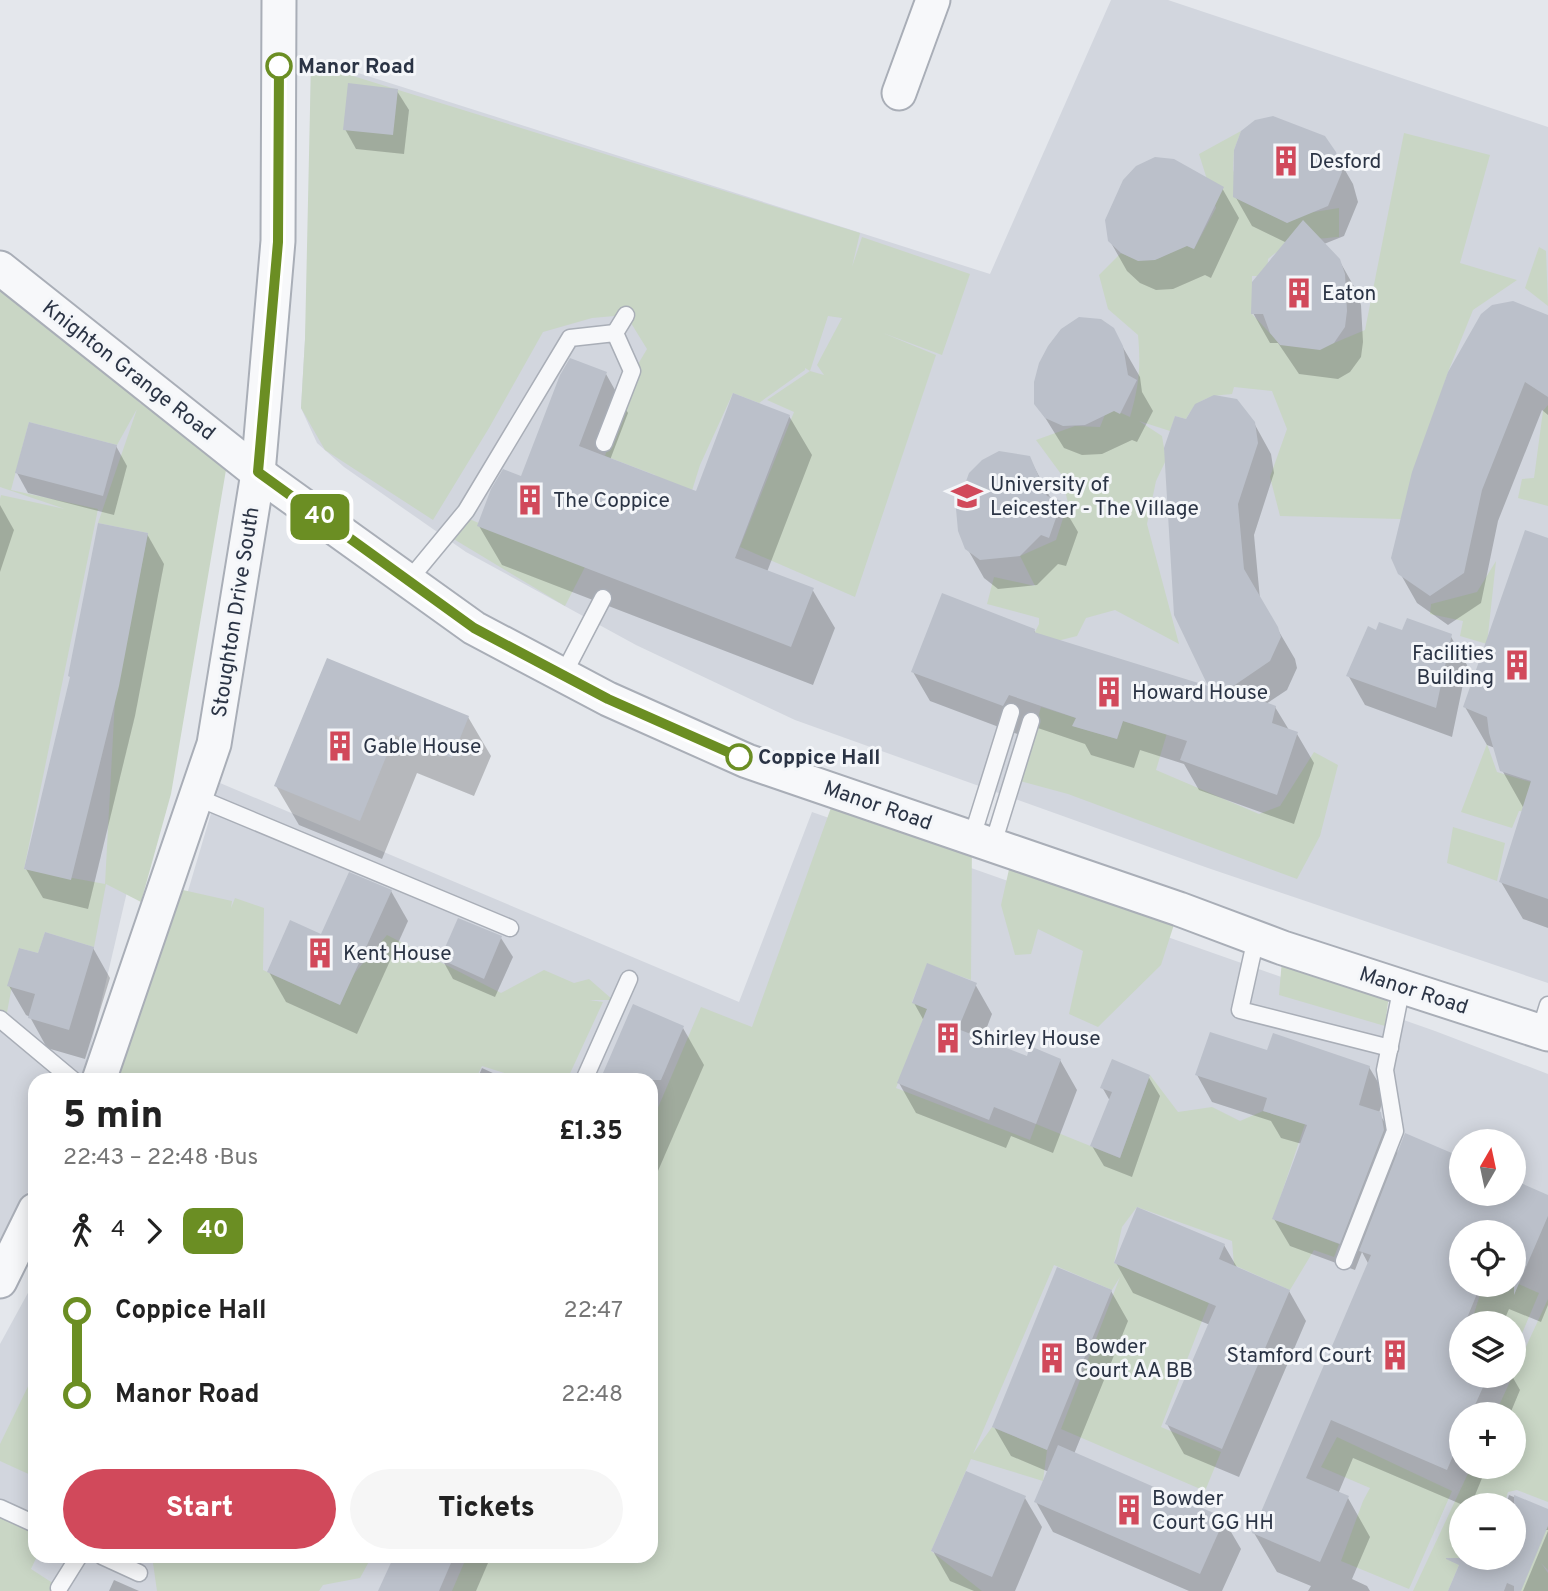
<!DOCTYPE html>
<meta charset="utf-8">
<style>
body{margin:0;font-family:Overpass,sans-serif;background:#f6f6f6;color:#222;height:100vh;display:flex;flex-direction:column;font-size:26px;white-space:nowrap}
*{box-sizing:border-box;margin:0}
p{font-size:23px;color:#767676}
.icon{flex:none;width:38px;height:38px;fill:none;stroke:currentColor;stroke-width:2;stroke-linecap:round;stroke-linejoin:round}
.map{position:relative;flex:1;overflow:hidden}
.details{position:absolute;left:28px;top:1073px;width:630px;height:490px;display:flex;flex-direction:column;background:#fff;border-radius:21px;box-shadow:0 4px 18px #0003}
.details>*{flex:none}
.badge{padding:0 14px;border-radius:10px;font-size:24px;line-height:46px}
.needle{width:46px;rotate:9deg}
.controls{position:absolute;left:1449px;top:1129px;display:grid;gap:14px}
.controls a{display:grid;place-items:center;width:77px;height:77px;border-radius:50%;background:#fff;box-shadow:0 4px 18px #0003;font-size:35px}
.map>.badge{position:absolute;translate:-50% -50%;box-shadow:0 0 0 4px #fff}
.legs{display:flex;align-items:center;gap:10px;height:77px;padding:0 35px;font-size:23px}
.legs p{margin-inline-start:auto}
.head{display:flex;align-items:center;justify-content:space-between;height:119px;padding:0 35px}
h1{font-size:38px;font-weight:800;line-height:52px}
.button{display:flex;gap:14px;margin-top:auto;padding:14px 35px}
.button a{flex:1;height:80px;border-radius:42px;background:#d1495b;color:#fff;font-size:28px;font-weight:800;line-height:80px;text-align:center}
.button a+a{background:#f6f6f6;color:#222}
ul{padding:0 35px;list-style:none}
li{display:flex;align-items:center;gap:24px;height:84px;font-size:26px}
li i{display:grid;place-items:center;width:10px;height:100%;margin:0 9px;background:currentColor}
li i::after{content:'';width:18px;height:18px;margin:-9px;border:5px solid;border-radius:50%;background:#fff}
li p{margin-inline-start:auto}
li:first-child i{background:linear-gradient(#0000 50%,currentColor 0)}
li:last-child i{background:linear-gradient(currentColor 50%,#0000 0)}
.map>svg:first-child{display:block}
.built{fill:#d2d6de;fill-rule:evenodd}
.green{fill:#c9d6c5;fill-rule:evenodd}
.shadow{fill:#0003;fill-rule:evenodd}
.building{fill:#bbc0ca}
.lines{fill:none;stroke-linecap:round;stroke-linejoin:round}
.service-casing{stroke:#a9aeb7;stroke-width:19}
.minor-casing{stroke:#a9aeb7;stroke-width:37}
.service{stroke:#f7f8fa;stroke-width:16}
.minor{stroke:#f7f8fa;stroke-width:33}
.line-1-casing{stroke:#fff;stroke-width:16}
.line-1{stroke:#6b8e23;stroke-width:10}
.stop-1-dot{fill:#fff;stroke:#6b8e23;stroke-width:3.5}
.labels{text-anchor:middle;stroke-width:6;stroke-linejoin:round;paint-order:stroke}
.stop-label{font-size:21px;font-weight:bold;fill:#2b3445;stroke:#f4f6f9;text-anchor:start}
.poi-label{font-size:21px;fill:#2b3445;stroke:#f4f6f9;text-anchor:start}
.street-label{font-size:21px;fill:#2b3445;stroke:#f4f6f9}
</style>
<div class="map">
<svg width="1548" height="1591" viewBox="0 0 1548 1591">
<rect width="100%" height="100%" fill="#e4e7ec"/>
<g class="built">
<polygon points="1111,0 1168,0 1548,127 1548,983 1208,868 795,720 636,645 466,552 344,467 317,443 301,408 309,271 311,58 990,274"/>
<polygon points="0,307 227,464 83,1080 35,1080 35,1178 0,1247"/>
<path d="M220 783 739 1002 812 812 1435 1031 1548 1074V1591H0V1344L35 1280V1556H651V1080H132ZM1461 1141H1514V1194H1461ZM1461 1232H1514V1284H1461ZM1461 1323H1514V1376H1461ZM1461 1414H1514V1466H1461ZM1461 1505H1514V1558H1461Z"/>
</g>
<g class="green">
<path d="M311 63 860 233 852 267 862 237 970 274 942 355 883 333 936 355 855 597 740 547 794 412 767 400 810 371 805 368V370L759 403 733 393 700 465 676 542 655 475 605 456 631 376 647 349 626 315 592 318 543 332 489 428 433 520 325 450 301 408 305 339ZM828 316 842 318 817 365 824 375 810 371Z"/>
<path d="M1241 131 1234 150 1233 170 1252 206 1288 223 1295 210 1314 212 1339 208V237C1312 239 1288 241 1268 259L1267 276H1252V314L1280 344 1334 343 1365 330 1404 133 1490 155 1460 263 1517 280 1473 310 1448 372 1401 519 1280 516 1270 477 1287 429 1272 391 1234 387 1232 394C1208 396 1198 398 1186 419L1175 416 1170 431 1139 421 1162 436 1166 460 1156 481 1147 524 1179 644 1115 610 1086 618 1077 636 1049 643 1030 642 1039 624V618L987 604 994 577 1035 586 1020 556 1056 540 1068 503 1061 474 1036 440 1075 426 1100 427 1108 407 1130 417C1139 386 1141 366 1138 335L1108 309 1099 275 1121 253C1145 264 1162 264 1179 242L1194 249 1216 208 1199 154Z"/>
<polygon points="1539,247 1546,251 1548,306 1525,288"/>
<path d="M0 269 140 403 227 464 171 794 141 902 106 884 94 947 45 932 38 953 19 948 5 1023 0 1019V499L1 495 65 509 0 487ZM137 409 98 523 148 533 115 699 105 884 24 869 98 509 11 490 29 422 117 445Z"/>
<polygon points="1548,405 1548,506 1518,498 1522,479 1534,478 1543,411"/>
<polygon points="462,516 585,567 565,606 447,535"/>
<polygon points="1496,561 1487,644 1460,636 1463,621 1430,614 1431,604 1477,592"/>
<polygon points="1041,707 1076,718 1073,726 1117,739 1123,721 1141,727 1145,716 1170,723 1156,770 1259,814 1280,806 1314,752 1338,765 1320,836 1297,879 1068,794 1020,781"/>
<polygon points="1487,744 1497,772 1544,786 1537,812 1519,811 1512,828 1461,812"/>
<polygon points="837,791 972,837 971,980 927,964 912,1002 927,1009 896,1088 1030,1140 1036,1124 1120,1158 1150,1075 1178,1112 1212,1107 1240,1121 1263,1111 1305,1124 1273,1219 1339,1244 1334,1257 1314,1250 1290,1290 1234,1265 1232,1241 1137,1207 1122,1227 1114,1263 1210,1300 1161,1427 1221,1452 1205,1491 1061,1429 1120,1277 1112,1290 1054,1265 973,1454 992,1427 1047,1450 1043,1481 971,1459 931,1551 982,1591 452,1591 467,1556 651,1556 651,1124 701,1007 752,1027"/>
<polygon points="1453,827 1505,843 1497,881 1447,863"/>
<polygon points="1012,856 1179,909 1161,965 1098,1027 1069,1014 1083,951 1038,929 1031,954 1015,955 1001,905"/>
<polygon points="165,886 232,901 231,908 235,898 264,908 263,970 331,1001 387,935 501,993 544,970 574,983 589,979 613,1000 589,1000 603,1002 567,1080 527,1080 482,1066 475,1080 98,1080"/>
<polygon points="1283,948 1390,987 1385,1026 1279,995"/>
<polygon points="1514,1282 1539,1293 1518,1343 1514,1342 1514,1323 1471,1323 1483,1285 1514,1284"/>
<polygon points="1548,1299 1548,1502 1517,1490 1508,1492 1504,1505 1461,1505 1462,1558 1448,1591 1413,1591 1471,1467 1514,1466 1514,1414 1495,1414"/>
<polygon points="35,1372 35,1477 0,1461 0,1444"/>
<polygon points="1337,1437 1452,1491 1409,1589 1341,1561 1363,1501 1370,1488 1321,1467"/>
<polygon points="0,1508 35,1524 37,1556 31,1569 65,1591 0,1591"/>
<polygon points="1548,1523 1548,1570 1541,1563 1548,1573 1548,1591 1520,1591"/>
<polygon points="152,1556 372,1556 360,1578 323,1585 319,1591 157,1591"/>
</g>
<g class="shadow">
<polygon points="397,91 409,110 404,154 356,149 345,129"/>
<polygon points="1335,153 1353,184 1358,202 1344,236 1324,244 1339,260 1356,290 1361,305 1363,342 1361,357 1350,372 1338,379 1299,374 1278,343 1270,343 1253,313 1287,243 1252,226 1235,196"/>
<polygon points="1222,188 1239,218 1211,278 1205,275 1173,289 1156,290 1140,283 1127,271 1110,241"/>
<polygon points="1548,326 1548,415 1542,410 1498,521 1481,603 1448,625 1417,603 1400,573"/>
<polygon points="1113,330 1140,377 1142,392 1153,411 1137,442 1132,440 1102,454 1082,455 1064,448 1036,403"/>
<polygon points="606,374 628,413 610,460 697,493 789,416 812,455 767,572 812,589 835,628 813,685 502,565 479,526 522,478"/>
<polygon points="1187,421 1254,423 1271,454 1274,473 1254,535 1260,599 1295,659 1297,668 1287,690 1266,704 1275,707 1289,730 1297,734 1314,763 1294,824 1199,790 1184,764 1140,750 1134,768 1091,755 1085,744 1026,724 1020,735 930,701 913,672 1034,630 1036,635 1211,689"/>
<polygon points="116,446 127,466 114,515 28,493 17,473"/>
<polygon points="1029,457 1051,499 1061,503 1078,532 1066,566 1058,564 1037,585 998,589 984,578 967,548"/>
<polygon points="0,505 14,530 0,572"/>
<polygon points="147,534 164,564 135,716 88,909 43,898 26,869"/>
<polygon points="1548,540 1548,928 1523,919 1501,882 1524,809 1502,770 1495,748 1487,745 1465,707"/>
<polygon points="1377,632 1450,635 1467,665 1452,737 1365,705 1348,675"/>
<polygon points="328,660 468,717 491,756 474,796 417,773 382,859 299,825 276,786"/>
<polygon points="391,891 408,921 357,1034 286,1002 269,972"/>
<polygon points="501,938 513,957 495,997 453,979 442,959"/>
<polygon points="93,948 110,978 85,1059 47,1048 30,1017 26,1015 9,986 39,956"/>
<polygon points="975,984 992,1014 982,1040 1028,1058 1060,1060 1077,1090 1053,1153 1011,1136 1006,1148 916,1113 899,1083 924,1021 914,1003"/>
<polygon points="683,1028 704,1065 651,1187 651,1080"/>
<path d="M1269 1052 1369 1067 1385 1094 1379 1113 1396 1141 1398 1155 1406 1135 1461 1159V1194H1514V1182L1548 1196V1305L1541 1322 1509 1309 1503 1323H1461V1376H1512L1520 1390 1510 1414H1461V1466H1487L1471 1505H1463L1353 1458 1338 1494 1348 1498 1370 1537 1352 1579 1367 1586 1370 1591H1308L1311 1586 1277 1572 1254 1533 1369 1265 1362 1252 1355 1270 1290 1246 1274 1219 1302 1144 1281 1138 1271 1121 1212 1102 1197 1075ZM1461 1232H1514V1284H1461Z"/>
<polygon points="482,1068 508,1080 477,1080"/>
<polygon points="1148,1076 1160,1096 1132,1177 1104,1166 1092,1146 1110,1101 1102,1087"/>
<polygon points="1224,1245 1238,1269 1289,1291 1306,1321 1239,1477 1184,1454 1167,1424 1210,1325 1133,1293 1116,1263"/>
<polygon points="1111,1291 1128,1321 1074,1454 1224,1520 1241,1549 1222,1591 1189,1591 1053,1532 1036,1502 1049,1472 1011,1456 994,1427"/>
<polygon points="1509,1495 1548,1511 1548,1530 1545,1530 1519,1591 1450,1591 1464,1558 1514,1558 1514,1505 1506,1505"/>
<polygon points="1025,1498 1042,1527 1015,1591 974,1591 950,1581 933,1551"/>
<polygon points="1548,1531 1548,1591 1523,1591"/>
<polygon points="395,1556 491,1556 476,1591 380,1591"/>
<polygon points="114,1580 139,1591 109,1591"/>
</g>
<g class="building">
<polygon points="348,83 398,89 393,135 343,130"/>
<polygon points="1273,116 1325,136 1336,152 1342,172 1328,206 1287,223 1233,197 1234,150 1241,131 1255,120"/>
<polygon points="1155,157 1174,159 1224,187 1194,249 1187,246 1155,260 1138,261 1121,253 1108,241 1105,220 1123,180 1136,166"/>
<polygon points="1303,220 1340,259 1345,274 1347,311 1345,327 1334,343 1320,350 1280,345 1270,333 1263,314 1251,314 1252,282"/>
<polygon points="1513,301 1548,315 1548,397 1525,382 1482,490 1464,573 1430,596 1398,574 1391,558 1412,472 1448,372 1481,314 1492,305"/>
<polygon points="1079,317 1101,319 1114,328 1123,346 1128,375 1137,380 1120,414 1114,411 1085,425 1063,426 1045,418 1034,404 1034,382 1039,363 1048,346 1061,329"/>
<polygon points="570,358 607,372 579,446 696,491 733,393 790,415 735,558 814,588 791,647 477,526 491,489 503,469 521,476 560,375"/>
<polygon points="1214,395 1237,399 1255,422 1258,443 1238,504 1244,569 1278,627 1281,637 1270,661 1229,689 1276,706 1272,723 1298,732 1277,795 1180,760 1187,741 1123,721 1117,739 1072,726 1076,718 1009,695 1003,706 911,672 942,593 1035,629 1034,632 1208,686 1174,615 1164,448 1175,416 1186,419 1195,404"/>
<polygon points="29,422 117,445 103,496 15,473"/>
<polygon points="999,451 1030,456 1047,496 1062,501 1049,538 1041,535 1020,556 980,560 965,549 958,531 956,509 969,473 982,460"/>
<polygon points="98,523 148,533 119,686 71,880 24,869 70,677 68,676"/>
<polygon points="1525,530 1548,538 1548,899 1499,882 1531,781 1500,771 1489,733 1487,717 1463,707"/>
<polygon points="1407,618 1452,634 1436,708 1346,676 1368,626 1376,630 1379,622 1402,630"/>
<polygon points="327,658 469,716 452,758 395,735 360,821 274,786"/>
<polygon points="349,872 392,890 340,1005 267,972 290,920 321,934"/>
<polygon points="458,918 502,936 484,979 440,959"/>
<polygon points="45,932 94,947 69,1030 28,1018 35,994 7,986 19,948 38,953"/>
<polygon points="927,963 977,983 958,1029 1027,1056 1030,1046 1061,1059 1036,1124 994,1107 989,1120 897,1083 927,1009 912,1003"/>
<polygon points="633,1004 684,1026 661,1080 600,1080"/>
<polygon points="1210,1032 1267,1050 1273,1033 1370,1066 1359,1105 1381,1112 1384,1130 1340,1244 1272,1219 1307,1125 1263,1111 1267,1098 1195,1075"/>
<polygon points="1112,1059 1150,1075 1120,1158 1090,1146 1112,1092 1100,1088"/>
<polygon points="1405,1133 1461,1157 1461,1194 1514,1194 1514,1180 1548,1195 1548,1216 1514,1295 1514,1232 1461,1232 1461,1284 1481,1284 1465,1323 1461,1323 1461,1376 1488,1376 1471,1414 1461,1414 1461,1437 1447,1470 1331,1420 1306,1478 1349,1496 1320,1562 1252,1533 1371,1255 1359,1251"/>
<polygon points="1137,1207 1225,1244 1219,1259 1290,1290 1222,1449 1165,1424 1216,1306 1114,1263"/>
<polygon points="1057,1267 1112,1290 1047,1450 992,1427"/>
<polygon points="1058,1445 1225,1518 1200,1574 1034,1502"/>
<polygon points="966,1471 1026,1496 992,1577 931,1551"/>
<polygon points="1514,1495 1548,1509 1548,1526 1521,1591 1514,1591 1514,1586 1507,1583 1504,1591 1448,1591 1459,1565 1446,1559 1446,1558 1514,1558"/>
<polygon points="394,1556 454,1556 439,1591 378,1591"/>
</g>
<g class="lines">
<g class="service-casing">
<g id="service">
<polyline points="615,333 626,315"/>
<polyline points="409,580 466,511 570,338 615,333 632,371 604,443"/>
<polyline points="563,675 603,598"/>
<polyline points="196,797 510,928"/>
<polyline points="972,837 1011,712"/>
<polyline points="993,844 1031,721"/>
<polyline points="1256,938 1240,1010 1390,1048"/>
<polyline points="0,1019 73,1080"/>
<polyline points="1540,1031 1548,1005"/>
<polyline points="584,1080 629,979"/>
<polyline points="1344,1261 1395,1131 1385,1070 1402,986"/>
<polyline points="0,1508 35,1524"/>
<polyline points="102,1556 139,1573"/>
<polyline points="59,1588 79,1556"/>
</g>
</g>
<g class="minor-casing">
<g id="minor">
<polyline points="899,93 933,0"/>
<polyline points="0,268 258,473 474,628 608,699 747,761 1179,909 1283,948 1548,1034"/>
<polyline points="99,1080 214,744 258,473 278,241 279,0"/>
<polyline points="0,1281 35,1210"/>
</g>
</g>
<use href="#service" class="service"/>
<use href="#minor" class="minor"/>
</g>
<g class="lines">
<g class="line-1-casing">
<polyline id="line-1" points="279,66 278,242 258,472 474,628 608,699 739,757"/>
</g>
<use href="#line-1" class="line-1"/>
</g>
<defs>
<g id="building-bare" transform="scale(2.415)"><path d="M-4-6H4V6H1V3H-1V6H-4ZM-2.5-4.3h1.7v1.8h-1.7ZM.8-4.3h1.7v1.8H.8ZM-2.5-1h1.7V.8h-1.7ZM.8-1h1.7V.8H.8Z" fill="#d1495b" stroke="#f4f6f9" stroke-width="2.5" paint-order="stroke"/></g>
<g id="university-bare" transform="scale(2.415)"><path d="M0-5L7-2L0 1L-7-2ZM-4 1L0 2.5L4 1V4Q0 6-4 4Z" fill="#d1495b" stroke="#f4f6f9" stroke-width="2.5" paint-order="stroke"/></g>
</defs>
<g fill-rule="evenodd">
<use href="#building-bare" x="1286" y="161"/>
<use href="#building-bare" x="1299" y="293"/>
<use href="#university-bare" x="967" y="496"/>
<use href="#building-bare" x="530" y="500"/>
<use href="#building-bare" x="1517" y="665"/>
<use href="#building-bare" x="1109" y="692"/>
<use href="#building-bare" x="340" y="746"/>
<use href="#building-bare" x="320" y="953"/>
<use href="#building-bare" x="948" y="1038"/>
<use href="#building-bare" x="1395" y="1355"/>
<use href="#building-bare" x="1052" y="1358"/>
<use href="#building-bare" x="1129" y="1510"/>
</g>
<g class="stop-1-dot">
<circle cx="279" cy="66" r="12"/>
<circle cx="739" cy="757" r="12"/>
</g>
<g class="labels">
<g class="stop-label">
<text x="298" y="73">Manor Road</text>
<text x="758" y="764">Coppice Hall</text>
</g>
<g class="poi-label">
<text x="1309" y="168">Desford</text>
<text x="1322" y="300">Eaton</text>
<text x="990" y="491">University of<tspan x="990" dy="24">Leicester - The Village</tspan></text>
<text x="553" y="507">The Coppice</text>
<text x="1494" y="660" text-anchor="end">Facilities<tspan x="1494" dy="24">Building</tspan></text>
<text x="1132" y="699">Howard House</text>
<text x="363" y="753">Gable House</text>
<text x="343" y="960">Kent House</text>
<text x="971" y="1045">Shirley House</text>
<text x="1075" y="1353">Bowder<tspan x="1075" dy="24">Court AA BB</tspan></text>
<text x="1372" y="1362" text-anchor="end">Stamford Court</text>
<text x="1152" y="1505">Bowder<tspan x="1152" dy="24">Court GG HH</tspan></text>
</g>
<g class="street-label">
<text transform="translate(129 370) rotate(38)" y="7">Knighton Grange Road</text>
<text transform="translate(235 612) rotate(-81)" y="7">Stoughton Drive South</text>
<text transform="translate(878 805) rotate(19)" y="7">Manor Road</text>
<text transform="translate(1414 990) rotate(18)" y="7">Manor Road</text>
</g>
</g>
</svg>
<div class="controls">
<a><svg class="needle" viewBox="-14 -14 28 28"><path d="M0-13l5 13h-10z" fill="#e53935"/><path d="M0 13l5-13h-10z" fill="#767676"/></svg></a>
<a><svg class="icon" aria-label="locate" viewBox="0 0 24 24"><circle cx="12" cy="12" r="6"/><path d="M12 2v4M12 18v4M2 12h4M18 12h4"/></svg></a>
<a><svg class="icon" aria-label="layers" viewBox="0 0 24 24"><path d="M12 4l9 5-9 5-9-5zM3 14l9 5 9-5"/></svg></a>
<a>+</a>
<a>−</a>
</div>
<b class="badge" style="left:320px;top:517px;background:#6b8e23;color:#fff">40</b>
<section class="details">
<div class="head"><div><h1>5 min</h1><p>22:43 – 22:48 · Bus</p></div><b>£1.35</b></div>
<div class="legs"><svg class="icon" aria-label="walk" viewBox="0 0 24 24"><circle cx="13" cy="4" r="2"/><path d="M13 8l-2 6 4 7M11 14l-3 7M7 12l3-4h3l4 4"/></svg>4<svg class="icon" aria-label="forward" viewBox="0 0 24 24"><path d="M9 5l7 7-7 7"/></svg><b class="badge" style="background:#6b8e23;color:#fff">40</b></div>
<ul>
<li><i style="color:#6b8e23"></i><b>Coppice Hall</b><p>22:47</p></li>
<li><i style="color:#6b8e23"></i><b>Manor Road</b><p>22:48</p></li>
</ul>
<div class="button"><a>Start</a><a>Tickets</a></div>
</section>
</div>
